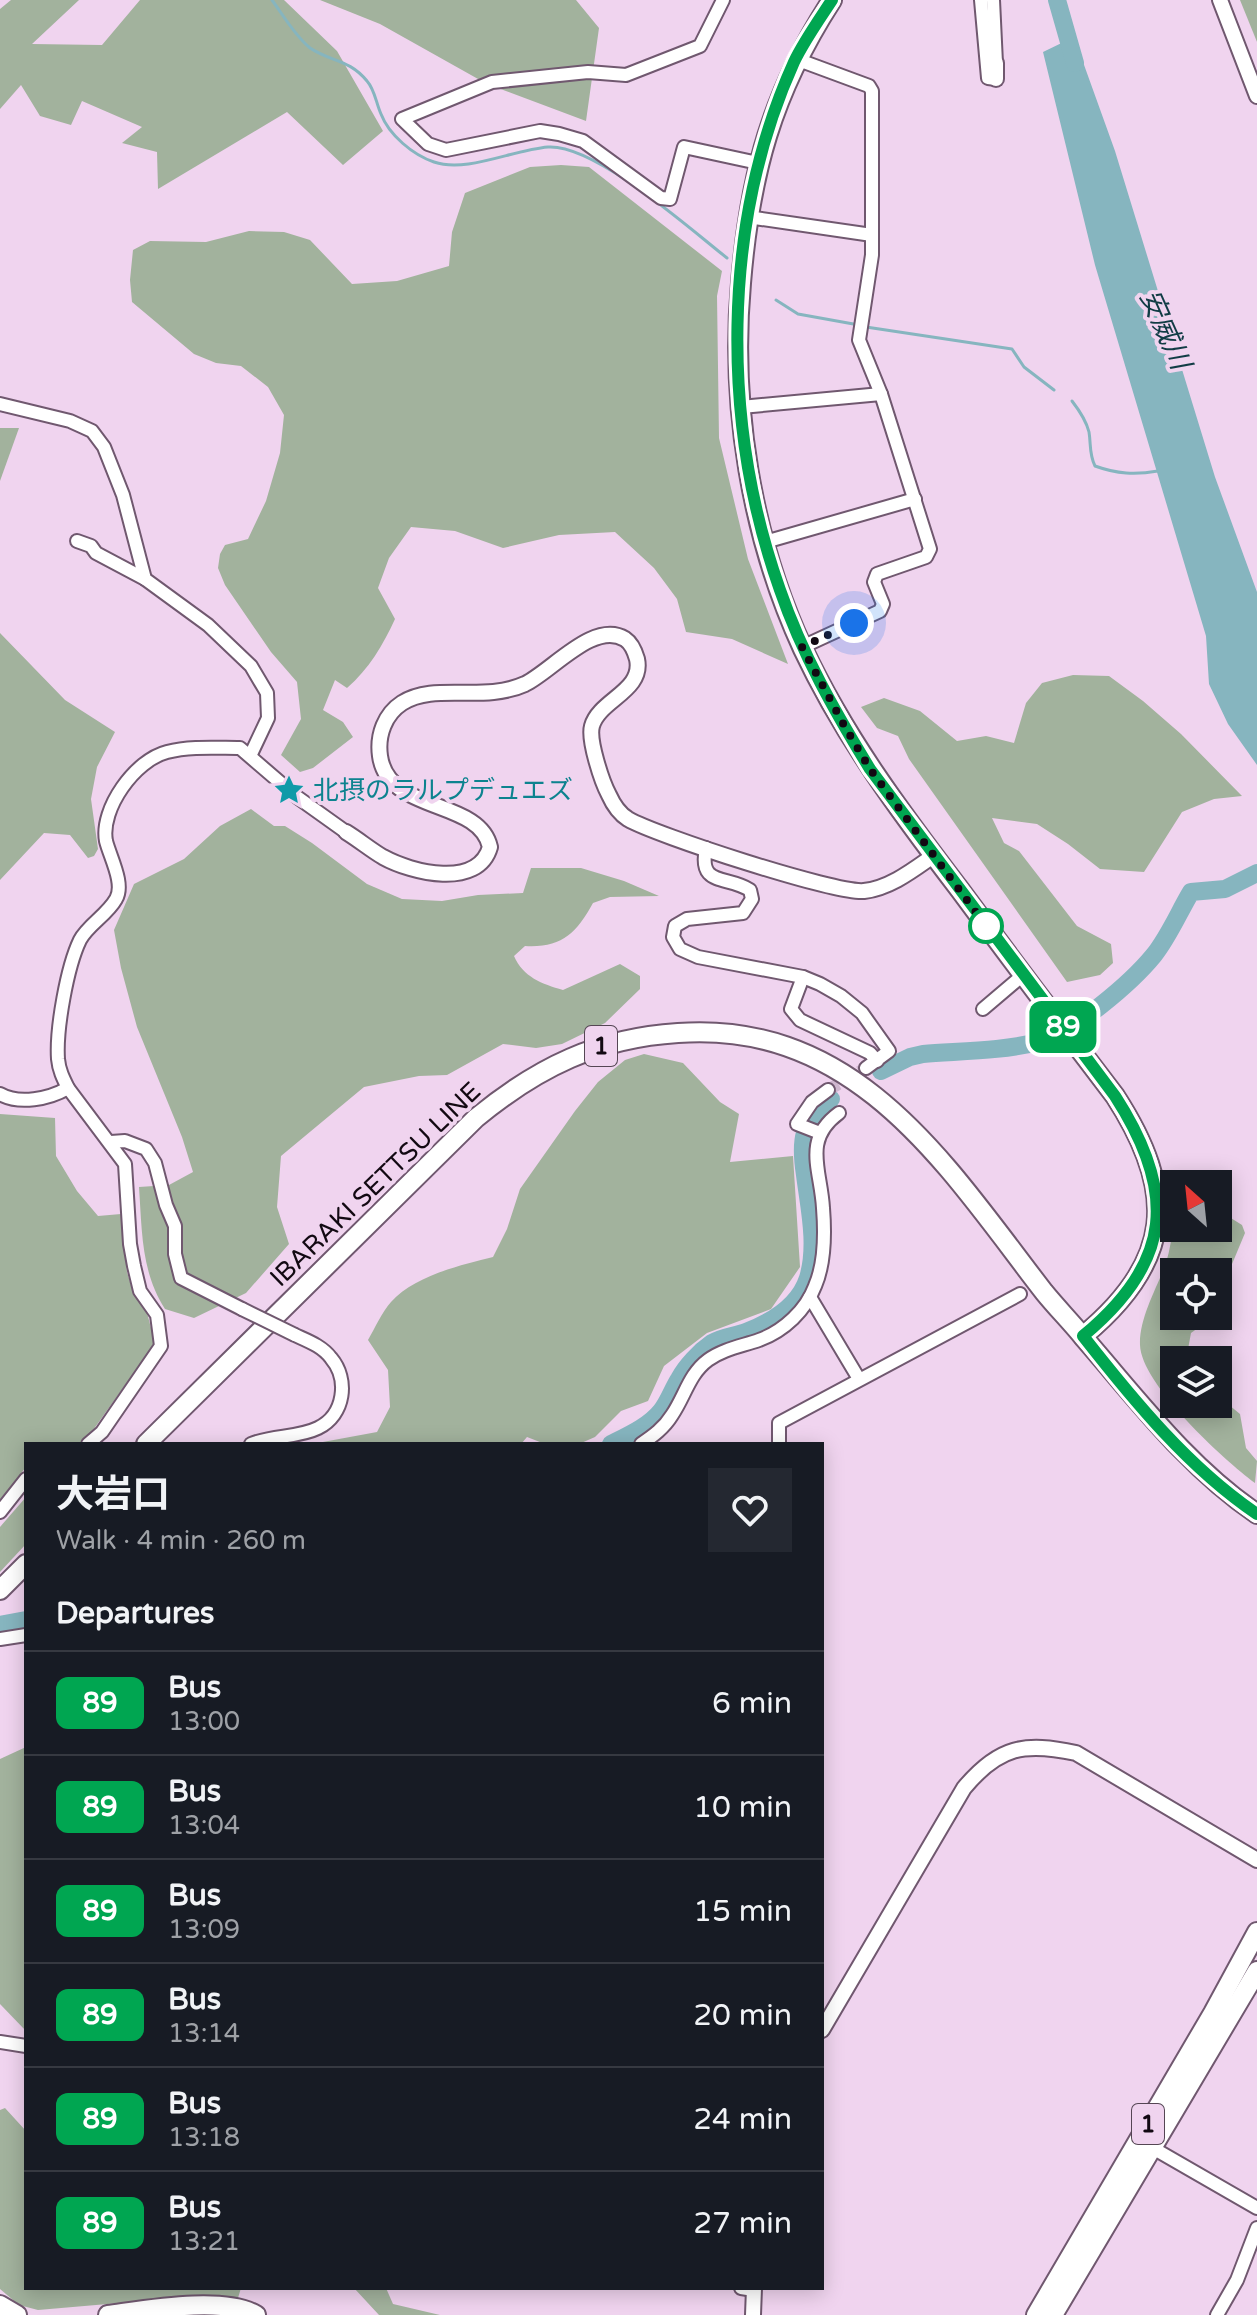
<!DOCTYPE html>
<meta charset="utf-8">
<style>
body{margin:0;font-family:"Varela Round","Noto Sans JP",sans-serif;background:#242831;color:#f1f3f6;height:100vh;display:flex;flex-direction:column;font-size:30px;white-space:nowrap}
*{box-sizing:border-box;margin:0}
p{font-size:26px;color:#9ea1a6}
.icon{flex:none;width:44px;height:44px;fill:none;stroke:currentColor;stroke-width:2;stroke-linecap:round;stroke-linejoin:round}
.map{position:relative;flex:1;overflow:hidden}
.details{position:absolute;left:24px;top:1442px;width:800px;height:848px;display:flex;flex-direction:column;background:#171b24;border-radius:0px;box-shadow:0 4px 20px #0003}
.details>*{flex:none}
.badge{padding:0 16px;border-radius:12px;font-size:28px;line-height:52px}
.needle{width:52px;rotate:333deg}
.controls{position:absolute;left:1160px;top:1170px;display:grid;gap:16px}
.controls a{display:grid;place-items:center;width:72px;height:72px;border-radius:0px;background:#171b24;box-shadow:0 4px 20px #0003;font-size:40px}
.you{position:absolute;width:40px;height:40px;margin:-20px;border:6px solid #fff;border-radius:50%;background:#1a73e8;box-shadow:0 0 0 12px #1a73e833}
.map>.badge{position:absolute;translate:-50% -50%;box-shadow:0 0 0 4px #fff}
h2{padding:0 32px;font-size:30px;line-height:72px}
.round{display:grid;place-items:center;flex:none;width:84px;height:84px;border-radius:0px;background:#242831}
.head{display:flex;align-items:center;justify-content:space-between;height:136px;padding:0 32px}
h1{font-size:38px;font-weight:700;line-height:60px}
ul{padding:0;list-style:none}
li{display:flex;align-items:center;gap:24px;height:104px;padding:0 32px;border-top:2px solid #363941}
li div{flex:1}
li b{display:block;font-size:30px}
li em{font-style:normal}
li .badge{min-width:88px;font-weight:700;text-align:center}
.map>svg:first-child{display:block}
.green{fill:#a2b29d}
.water{fill:#86b5bf}
.lines{fill:none;stroke-linecap:round;stroke-linejoin:round}
.stream{stroke:#86b5bf;stroke-width:3}
.river{stroke:#86b5bf;stroke-width:18}
.minor-tunnel{stroke:#cfb6ce;stroke-width:12;stroke-dasharray:12 6;stroke-linecap:butt}
.minor-casing{stroke:#70586f;stroke-width:16}
.tertiary-casing{stroke:#70586f;stroke-width:18}
.primary-casing{stroke:#70586f;stroke-width:22}
.minor{stroke:#fff;stroke-width:12}
.tertiary{stroke:#fff;stroke-width:14}
.primary{stroke:#fff;stroke-width:18}
.minor-bridge-casing{stroke:#70586f;stroke-width:16;stroke-linecap:butt}
.minor-bridge{stroke:#fff;stroke-width:12}
.line-casing{stroke:#fff;stroke-width:18}
.line{stroke:#00a651;stroke-width:12}
.walk{stroke:#120912;stroke-width:8;stroke-dasharray:0 14.4}
.stop-dot{fill:#fff;stroke:#00a651;stroke-width:4}
.labels{text-anchor:middle;stroke-width:8;stroke-linejoin:round;paint-order:stroke}
.shield{fill:#f0d4ef;stroke:#554654;stroke-width:2}
.shield-label{font-size:24px;font-weight:bold;fill:#120912}
.culture-label{font-size:26px;fill:#0d838f;stroke:#f0d4ef;text-anchor:start}
.street-label{font-size:26px;fill:#120912;stroke:#f0d4ef}
.water-label{font-size:28px;font-style:italic;fill:#113c45;stroke:#f0d4ef}
</style>
<div class="map">
<svg width="1257" height="2315" viewBox="0 0 1257 2315">
<rect width="100%" height="100%" fill="#f0d4ef"/>
<g class="green">
<polygon points="11,0 79,0 32,44 102,45 140,0 284,0 337,51 383,131 343,165 287,112 158,189 157,152 122,143 142,127 82,101 71,125 40,116 21,85 0,109 0,9"/>
<polygon points="320,0 576,0 599,28 586,121 487,84 380,24"/>
<polygon points="1240,0 1257,0 1257,42"/>
<path d="M561 165 589 167 722 271 717 296 719 438 748 559 788 664 732 639 686 632 677 599 654 568 615 532 559 535 503 548 455 531 411 527 389 558 378 588 395 619C383 645 369 669 347 688L335 680 323 710 343 722 353 737 313 768 300 772 281 755 301 719 297 682 271 652 225 585 218 568 220 554 225 545 248 539 266 501 280 453 284 415 268 387 241 366 216 363 194 354 132 302 130 280 133 250 150 241 206 242 249 231 284 232 310 240 352 284 397 281 449 266 452 232 465 193 530 167Z"/>
<polygon points="0,428 19,428 0,481"/>
<polygon points="0,633 65,700 115,732 97,767 91,799 98,849 94,856 88,858 70,835 44,833 0,880"/>
<polygon points="1073,675 1109,676 1143,701 1181,734 1242,796 1214,799 1182,812 1144,872 1100,869 1068,844 1037,824 992,818 1004,843 1019,851 1077,926 1111,944 1113,963 1100,975 1067,982 909,759 898,736 877,728 861,707 884,698 920,711 957,741 986,736 1014,743 1026,703 1042,683"/>
<path d="M251 809 274 826H285L312 843 367 884 402 899 442 901 478 895 523 893 531 868H581L624 881 659 896 610 897 593 903C576 934 561 948 525 946L514 956C523 977 542 984 563 990L620 964 640 976V989L605 1023 562 1044 536 1048 503 1044 447 1075 419 1076 364 1087 281 1156 277 1207 289 1244 246 1293 194 1318 165 1309C141 1272 142 1230 139 1187L169 1185 193 1172 182 1137 137 1027 121 968 114 930 134 884 184 859 220 826Z"/>
<path d="M644 1054 683 1063 720 1102 739 1114 730 1162 793 1156 800 1267 771 1309 707 1333 664 1366 648 1401 621 1411 595 1437 579 1444H545L527 1437 521 1444H312L377 1432 390 1407 388 1370 368 1340C375 1328 382 1312 391 1302 414 1276 461 1265 493 1257L507 1229 520 1189 575 1111 598 1082 625 1060Z"/>
<polygon points="0,1114 55,1118 56,1156 77,1191 98,1216 121,1214 127,1272 134,1295 146,1309 155,1343 86,1440 77,1444 26,1444 26,1467 0,1500"/>
<path d="M1218 1210 1242 1225 1245 1233 1232 1264 1218 1280V1272H1174V1316H1201L1202 1325 1191 1333 1186 1360H1174V1404H1218V1396L1240 1414 1246 1448 1257 1461 1255 1483C1224 1460 1141 1384 1140 1345 1139 1318 1157 1288 1166 1263 1170 1250 1172 1235 1174 1221V1228H1218Z"/>
<polygon points="26,1497 26,1544 0,1572 0,1527"/>
<polygon points="26,1747 26,2031 0,2004 0,1759"/>
<polygon points="5,2108 26,2131 26,2288 241,2288 238,2298 212,2295 38,2310 19,2305 0,2289 0,2110"/>
<polygon points="354,2288 386,2288 393,2304 440,2315 379,2315"/>
</g>
<polygon class="water" points="1074,37 1115,151 1215,477 1257,592 1257,765 1228,724 1209,684 1206,636 1095,265 1043,52"/>
<g class="lines">
<g class="stream">
<path d="M272 0C283 15 295 36 310 48 331 62 349 59 367 81 375 90 376 103 381 114 389 135 413 155 434 162 467 173 512 150 548 147 595 144 689 228 727 258"/>
<polyline points="776,300 798,314 859,325"/>
<polyline points="866,327 1012,349 1024,367 1054,390"/>
<path d="M1072 401C1079 410 1086 420 1089 432 1091 444 1089 454 1095 466 1117 474 1135 475 1158 471"/>
</g>
<g class="river">
<polyline points="1057,0 1075,63"/>
<path d="M881 1071 910 1057 923 1054C959 1051 1003 1051 1038 1042 1072 1034 1132 982 1154 955 1169 936 1179 912 1191 892L1225 889 1257 873"/>
<path d="M611 1444C629 1435 649 1426 661 1411 669 1401 672 1390 679 1379 686 1366 699 1352 712 1343 721 1337 735 1336 746 1332 772 1322 799 1306 808 1278 818 1245 809 1207 805 1175 803 1162 801 1146 805 1133 810 1119 821 1109 831 1099"/>
<polyline points="0,1625 26,1620"/>
</g>
<polyline class="minor-tunnel" points="828,1090 866,1068"/>
<g class="minor-casing">
<g id="minor">
<polyline points="723,0 700,46 626,75 588,72 492,82 402,119 428,144 446,150 540,131 559,134 583,141 661,198 670,199 684,147 758,163"/>
<polyline points="981,0 988,78 996,79"/>
<polyline points="993,0 996,63"/>
<polyline points="796,59 869,86 872,91 872,255 859,340 881,394 930,549 926,557 877,574 874,582 883,604 880,611 802,647"/>
<polyline points="748,217 872,235"/>
<polyline points="0,404 70,421 92,431 104,447 123,495 145,579 208,625 251,666 267,693 268,718 251,754"/>
<polyline points="741,407 881,394"/>
<polyline points="77,541 91,546 96,553 145,579"/>
<polyline points="765,542 915,499"/>
<path d="M706 848C698 887 726 875 750 890L752 899 743 913 687 919 675 926 673 937 680 949 698 957 803 977 820 984 841 996 862 1013 889 1051 866 1068"/>
<polyline points="803,977 791,1009 800,1020 870,1053 877,1061"/>
<polyline points="983,1009 1023,975"/>
<path d="M0 1094C19 1105 49 1099 68 1088"/>
<polyline points="820,1133 797,1124 812,1102 828,1090"/>
<polyline points="111,1142 125,1141 146,1149 155,1163 166,1205 175,1226 175,1254 181,1278 242,1309"/>
<polyline points="810,1297 859,1379"/>
<path d="M88 1444 102 1432 161 1346 157 1315 140 1291 134 1266 130 1244 125 1164 68 1088C63 1078 59 1070 58 1059 56 1029 67 967 80 940 88 925 107 915 116 899 125 884 110 857 106 841 100 809 135 760 167 752 190 746 216 748 240 748L297 797 346 832"/>
<path d="M251 1444C272 1435 298 1438 318 1428 345 1415 349 1379 331 1358 322 1346 308 1341 295 1335"/>
<path d="M641 1444C653 1436 664 1428 672 1415 685 1396 689 1374 708 1360 723 1349 742 1346 759 1340 784 1331 806 1310 815 1286 825 1263 825 1233 823 1208 821 1170 802 1140 839 1113"/>
<polyline points="779,1444 779,1423 1020,1294"/>
<polyline points="0,1512 26,1479"/>
<polyline points="0,1639 26,1635"/>
<polyline points="0,2042 26,2046"/>
<polyline points="1151,2147 1257,2208"/>
<polyline points="741,2288 754,2290"/>
<polyline points="1217,2315 1237,2280 1257,2228"/>
</g>
</g>
<g class="tertiary-casing">
<g id="tertiary">
<polyline points="1220,0 1257,96"/>
<polyline points="996,63 996,79"/>
<path d="M346 832C359 840 371 850 383 857 412 873 478 889 490 847 479 798 388 814 380 756 377 735 385 714 402 703 435 682 483 703 525 684 552 671 594 620 625 639 631 643 635 652 637 659 644 691 599 700 592 726 588 740 602 782 609 795 613 804 620 814 628 819 655 835 836 894 864 891 890 888 913 870 933 856"/>
<path d="M822 2030 964 1788C999 1746 1025 1742 1076 1753L1257 1860"/>
<polyline points="753,2315 754,2288"/>
</g>
</g>
<g class="primary-casing">
<g id="primary">
<path d="M832 0C772 93 750 173 741 283 730 405 751 537 803 649 844 736 901 813 960 890 1011 959 1063 1028 1115 1096 1178 1193 1173 1262 1083 1336"/>
<path d="M146 1444 476 1118C538 1067 598 1038 678 1033 858 1020 948 1168 1044 1292 1057 1308 1071 1322 1084 1338 1138 1400 1188 1467 1257 1514"/>
<polyline points="0,1590 26,1564"/>
<polyline points="0,2305 17,2315"/>
<path d="M108 2315C146 2310 223 2296 256 2315"/>
<polyline points="1036,2315 1213,2013 1257,1932"/>
<polyline points="1053,2315 1257,1971"/>
</g>
</g>
<use href="#minor" class="minor"/>
<use href="#tertiary" class="tertiary"/>
<use href="#primary" class="primary"/>
<g class="minor-bridge-casing">
<polyline id="minor-bridge" points="242,1309 295,1335"/>
</g>
<use href="#minor-bridge" class="minor-bridge"/>
</g>
<g class="lines">
<g class="line-casing">
<path id="line" d="M832 0C819 20 804 41 794 62 721 224 721 424 780 590 802 654 835 712 870 769L1115 1096C1177 1192 1173 1262 1083 1336 1134 1401 1189 1468 1257 1514"/>
</g>
<use href="#line" class="line"/>
<polyline class="walk" points="854,623 802,647 845,727 870,769 986,926"/>
</g>
<defs>
<g id="sight-bare" transform="scale(2.4)"><path d="M0-6L1.8-2.2L6-1.7L2.9 1.2L3.7 5.4L0 3.3L-3.7 5.4L-2.9 1.2L-6-1.7L-1.8-2.2Z" fill="#0f9aa8" stroke="#f0d4ef" stroke-width="2.5" paint-order="stroke"/></g>
</defs>
<g fill-rule="evenodd">
<use href="#sight-bare" x="289" y="790"/>
</g>
<circle class="stop-dot" cx="986" cy="926" r="16"/>
<g class="labels">
<g class="shield">
<rect x="585" y="1026" width="32" height="40" rx="6"/>
<rect x="1132" y="2104" width="32" height="40" rx="6"/>
</g>
<g class="shield-label">
<text x="601" y="1054">1</text>
<text x="1148" y="2132">1</text>
</g>
<g class="culture-label">
<text x="313" y="799">北摂のラルプデュエズ</text>
</g>
<g class="street-label">
<text transform="translate(375 1184) rotate(-44)" y="9">IBARAKI SETTSU LINE</text>
</g>
<g class="water-label">
<text transform="translate(1166 329) rotate(66)" y="10">安威川</text>
</g>
</g>
</svg>
<div class="controls">
<a><svg class="needle" viewBox="-14 -14 28 28"><path d="M0-13l5 13h-10z" fill="#e53935"/><path d="M0 13l5-13h-10z" fill="#9ea1a6"/></svg></a>
<a><svg class="icon" aria-label="locate" viewBox="0 0 24 24"><circle cx="12" cy="12" r="6"/><path d="M12 2v4M12 18v4M2 12h4M18 12h4"/></svg></a>
<a><svg class="icon" aria-label="layers" viewBox="0 0 24 24"><path d="M12 4l9 5-9 5-9-5zM3 14l9 5 9-5"/></svg></a>
</div>
<div class="you" style="left:854px;top:623px"></div>
<b class="badge" style="left:1063px;top:1027px;background:#00a651;color:#fff">89</b>
<section class="details">
<div class="head"><div><h1>大岩口</h1><p>Walk · 4 min · 260 m</p></div><a class="round"><svg class="icon" aria-label="heart" viewBox="0 0 24 24"><path d="M12 20l-8-8c-3-5 5-10 8-4 3-6 11-1 8 4z"/></svg></a></div>
<h2>Departures</h2>
<ul>
<li><span class="badge" style="background:#00a651;color:#fff">89</span><div><b>Bus</b><p>13:00</p></div><em>6 min</em></li>
<li><span class="badge" style="background:#00a651;color:#fff">89</span><div><b>Bus</b><p>13:04</p></div><em>10 min</em></li>
<li><span class="badge" style="background:#00a651;color:#fff">89</span><div><b>Bus</b><p>13:09</p></div><em>15 min</em></li>
<li><span class="badge" style="background:#00a651;color:#fff">89</span><div><b>Bus</b><p>13:14</p></div><em>20 min</em></li>
<li><span class="badge" style="background:#00a651;color:#fff">89</span><div><b>Bus</b><p>13:18</p></div><em>24 min</em></li>
<li><span class="badge" style="background:#00a651;color:#fff">89</span><div><b>Bus</b><p>13:21</p></div><em>27 min</em></li>
</ul>
</section>
</div>
